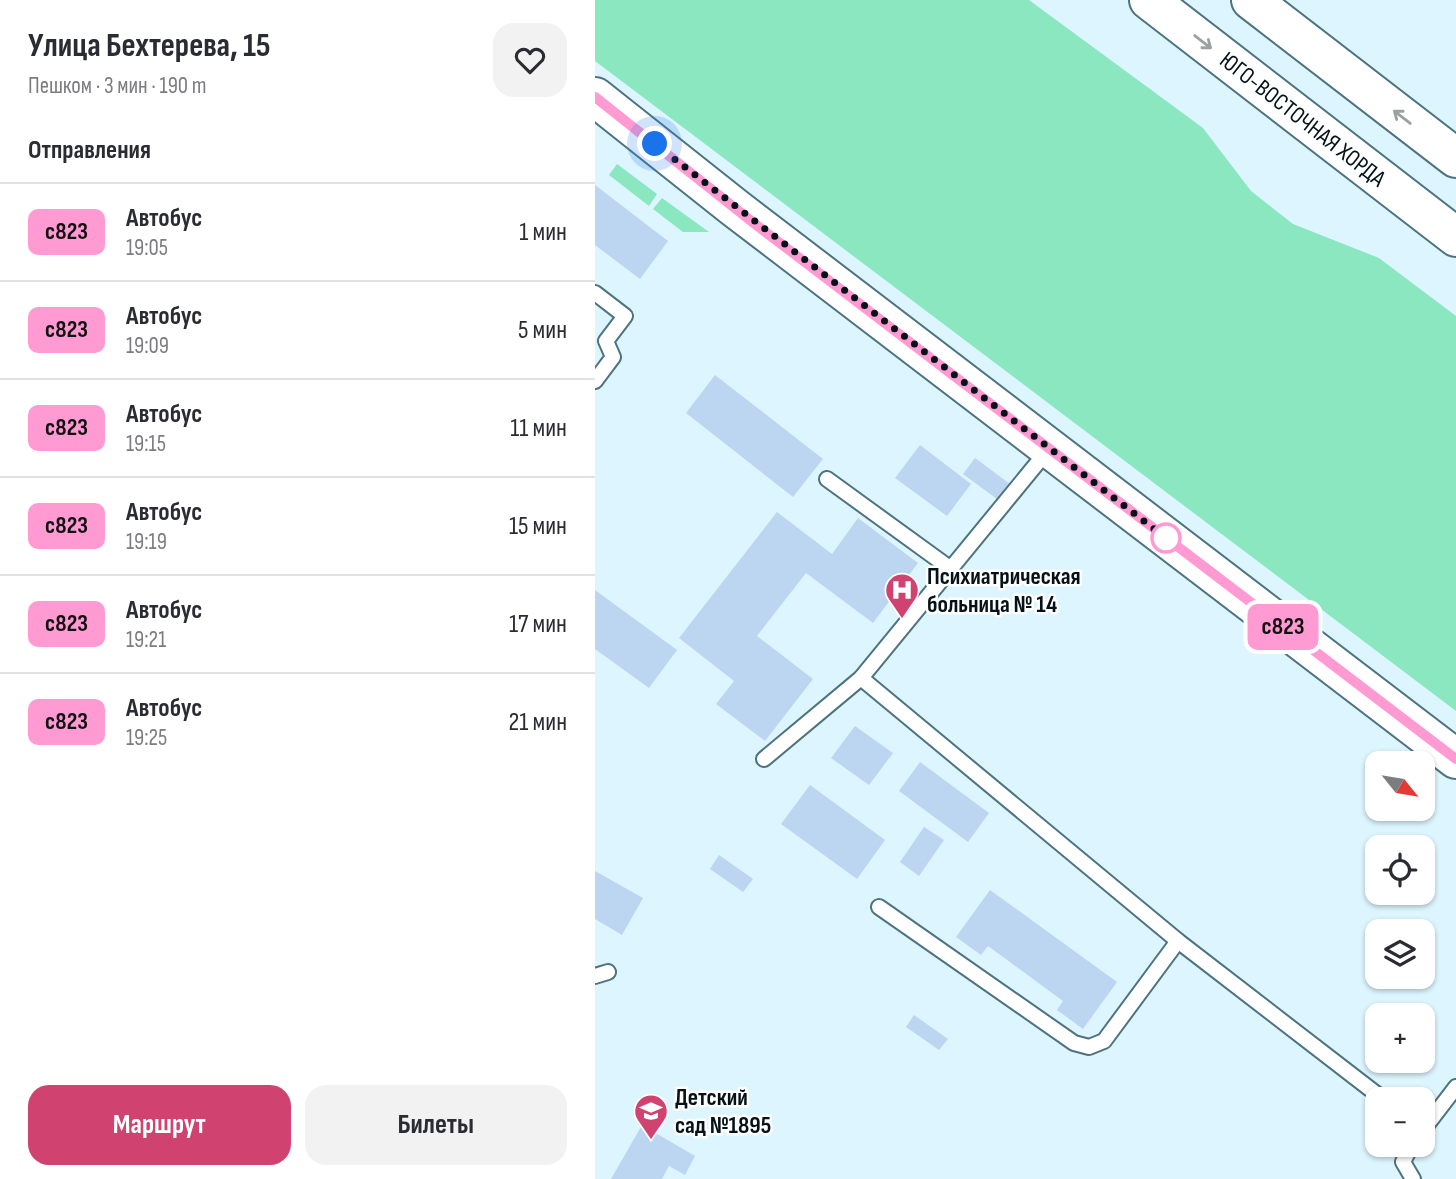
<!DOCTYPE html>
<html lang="ru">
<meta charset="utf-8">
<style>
body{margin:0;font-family:"Sofia Sans Condensed",sans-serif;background:#f2f2f3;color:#2b2b33;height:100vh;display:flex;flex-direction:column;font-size:26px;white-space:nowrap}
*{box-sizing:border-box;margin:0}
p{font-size:23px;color:#7c7c81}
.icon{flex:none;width:38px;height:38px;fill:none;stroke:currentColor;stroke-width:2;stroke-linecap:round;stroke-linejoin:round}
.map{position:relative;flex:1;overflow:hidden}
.details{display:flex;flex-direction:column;background:#fff;width:595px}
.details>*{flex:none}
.badge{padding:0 14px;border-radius:10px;font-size:24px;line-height:46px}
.needle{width:46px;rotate:120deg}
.tools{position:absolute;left:770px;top:751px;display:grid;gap:14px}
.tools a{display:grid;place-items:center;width:70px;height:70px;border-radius:14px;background:#fff;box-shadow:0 2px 5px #0004;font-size:35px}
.you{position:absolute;width:35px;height:35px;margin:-18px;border:5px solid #fff;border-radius:50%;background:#1a73e8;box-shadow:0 0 0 10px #1a73e833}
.map>.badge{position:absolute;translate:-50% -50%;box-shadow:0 0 0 4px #fff}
h2{padding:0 28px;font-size:26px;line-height:63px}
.round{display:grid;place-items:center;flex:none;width:74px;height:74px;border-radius:21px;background:#f2f2f3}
.overview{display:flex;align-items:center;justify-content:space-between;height:119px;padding:0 28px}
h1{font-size:33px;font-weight:700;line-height:52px}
.primary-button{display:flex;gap:14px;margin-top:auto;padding:14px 28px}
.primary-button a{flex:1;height:80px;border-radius:21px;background:#d04270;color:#fff;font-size:28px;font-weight:700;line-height:80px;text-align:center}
.primary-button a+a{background:#f2f2f3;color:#2b2b33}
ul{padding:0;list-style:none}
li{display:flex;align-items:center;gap:21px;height:98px;padding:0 28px;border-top:2px solid #e1e1e2}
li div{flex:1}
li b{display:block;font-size:26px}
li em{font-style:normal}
li .badge{min-width:77px;font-weight:700;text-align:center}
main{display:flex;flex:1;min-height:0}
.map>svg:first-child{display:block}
.green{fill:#8ae7bf}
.building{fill:#bcd6f1}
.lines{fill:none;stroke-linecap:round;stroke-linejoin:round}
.lane-casing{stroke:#4d7380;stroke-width:18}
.secondary-casing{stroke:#4d7380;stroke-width:42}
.primary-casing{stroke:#4d7380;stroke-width:42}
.lane{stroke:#fff;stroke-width:14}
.secondary{stroke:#fff;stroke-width:38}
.primary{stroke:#fff;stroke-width:38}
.oneway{stroke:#9ba1a3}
.line-casing{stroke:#fff;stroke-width:16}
.line{stroke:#ff9ad2;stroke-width:10}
.walk{stroke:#051318;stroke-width:7;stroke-dasharray:0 12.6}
.stop-dot{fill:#fff;stroke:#ff9ad2;stroke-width:3.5}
.labels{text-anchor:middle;stroke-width:5;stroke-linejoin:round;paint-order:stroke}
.street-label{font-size:24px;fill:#051318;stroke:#fefefe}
.poi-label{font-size:24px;font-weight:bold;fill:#051318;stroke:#fefefe;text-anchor:start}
</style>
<main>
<section class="details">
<div class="overview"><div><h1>Улица Бехтерева, 15</h1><p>Пешком · 3 мин · 190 m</p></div><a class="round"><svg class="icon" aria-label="heart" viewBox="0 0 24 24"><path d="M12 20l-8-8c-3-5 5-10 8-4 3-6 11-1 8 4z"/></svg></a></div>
<h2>Отправления</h2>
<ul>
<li><span class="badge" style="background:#ff9ad2;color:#111">с823</span><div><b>Автобус</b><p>19:05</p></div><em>1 мин</em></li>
<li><span class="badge" style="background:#ff9ad2;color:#111">с823</span><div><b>Автобус</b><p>19:09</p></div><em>5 мин</em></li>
<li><span class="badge" style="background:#ff9ad2;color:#111">с823</span><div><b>Автобус</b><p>19:15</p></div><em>11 мин</em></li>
<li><span class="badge" style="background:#ff9ad2;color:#111">с823</span><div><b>Автобус</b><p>19:19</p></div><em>15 мин</em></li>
<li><span class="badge" style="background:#ff9ad2;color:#111">с823</span><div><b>Автобус</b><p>19:21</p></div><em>17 мин</em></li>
<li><span class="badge" style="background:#ff9ad2;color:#111">с823</span><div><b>Автобус</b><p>19:25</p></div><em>21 мин</em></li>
</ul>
<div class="primary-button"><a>Маршрут</a><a>Билеты</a></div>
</section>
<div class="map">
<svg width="861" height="1179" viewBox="0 0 861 1179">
<rect width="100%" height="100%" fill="#ddf5fe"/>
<g class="green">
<polygon points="0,0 434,0 608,128 656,191 698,224 784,258 861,316 861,711 0,61"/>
<polygon points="22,164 62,194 54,206 14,175"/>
<polygon points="67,198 114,232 88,232 58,209"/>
</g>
<g class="building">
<polygon points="0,185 73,241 45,279 0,245"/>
<polygon points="120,375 228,459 198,497 91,413"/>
<polygon points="325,445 376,484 352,516 300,478"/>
<polygon points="380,458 419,487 406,502 368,474"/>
<polygon points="182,512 237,554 263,518 323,563 278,623 211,573 162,636 218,679 170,741 121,704 139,681 84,638"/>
<polygon points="0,590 82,650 54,688 0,649"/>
<polygon points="260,726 298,753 274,785 236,758"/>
<polygon points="325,762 394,813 373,842 304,791"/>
<polygon points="215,785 290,840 262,879 186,824"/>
<polygon points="329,827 349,840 324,876 305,862"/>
<polygon points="124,855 158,879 148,892 115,869"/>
<polygon points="0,871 48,898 27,935 0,919"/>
<polygon points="395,890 522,982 488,1029 462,1010 468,1001 393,946 386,955 361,937"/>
<polygon points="319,1015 353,1039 344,1050 311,1027"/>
<polygon points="47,1125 100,1156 90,1175 74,1166 67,1179 16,1179"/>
</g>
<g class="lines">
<g class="lane-casing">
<g id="lane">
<polyline points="0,293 30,316 11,341 18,357 0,381"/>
<polyline points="232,479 356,569"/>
<polyline points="266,678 583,941 788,1099"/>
<polyline points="169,759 266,678 453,450"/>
<polyline points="284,907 479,1043 494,1047 509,1041 583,941"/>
<polyline points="0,976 13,972"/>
<polyline points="828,1130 861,1087"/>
<polyline points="817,1144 808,1162 818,1179"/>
</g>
</g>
<g class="secondary-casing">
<polyline id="secondary" points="0,97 140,208 861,759"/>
</g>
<g class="primary-casing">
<g id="primary">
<polyline points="554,0 861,237"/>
<polyline points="656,0 861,158"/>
</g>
</g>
<use href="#lane" class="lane"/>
<use href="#secondary" class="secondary"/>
<use href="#primary" class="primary"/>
</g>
<defs><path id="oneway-shaft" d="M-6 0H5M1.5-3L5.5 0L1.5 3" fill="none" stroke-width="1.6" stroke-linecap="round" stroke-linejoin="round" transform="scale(1.75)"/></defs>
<g class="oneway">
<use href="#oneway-shaft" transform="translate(608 42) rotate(38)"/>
<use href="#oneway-shaft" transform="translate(807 117) rotate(-142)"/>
</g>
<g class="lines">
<g class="line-casing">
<polyline id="line" points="0,97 160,224 861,759"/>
</g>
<use href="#line" class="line"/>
<polyline class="walk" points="60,144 571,538"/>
</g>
<defs>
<g id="hospital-pin" transform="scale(1.75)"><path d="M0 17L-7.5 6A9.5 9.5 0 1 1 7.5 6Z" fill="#d04270" stroke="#fefefe"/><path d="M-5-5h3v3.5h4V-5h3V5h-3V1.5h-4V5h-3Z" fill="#fff"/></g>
<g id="school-pin" transform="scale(1.75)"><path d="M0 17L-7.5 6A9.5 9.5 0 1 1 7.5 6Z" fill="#d04270" stroke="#fefefe"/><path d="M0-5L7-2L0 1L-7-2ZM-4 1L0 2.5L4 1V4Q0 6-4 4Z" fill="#fff"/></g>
</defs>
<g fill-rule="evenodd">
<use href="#hospital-pin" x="307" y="590"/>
<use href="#school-pin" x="56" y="1111"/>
</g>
<circle class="stop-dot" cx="571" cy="538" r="14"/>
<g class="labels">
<g class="street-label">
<text transform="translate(708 119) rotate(38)" y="8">ЮГО-ВОСТОЧНАЯ ХОРДА</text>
</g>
<g class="poi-label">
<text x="332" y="584">Психиатрическая<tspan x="332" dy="28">больница № 14</tspan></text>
<text x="80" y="1105">Детский<tspan x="80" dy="28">сад №1895</tspan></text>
</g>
</g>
</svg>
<div class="tools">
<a><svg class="needle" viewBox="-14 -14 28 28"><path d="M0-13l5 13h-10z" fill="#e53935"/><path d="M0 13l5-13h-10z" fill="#7c7c81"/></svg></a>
<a><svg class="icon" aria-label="locate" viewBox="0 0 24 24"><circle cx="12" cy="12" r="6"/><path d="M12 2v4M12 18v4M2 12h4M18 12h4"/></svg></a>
<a><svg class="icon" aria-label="layers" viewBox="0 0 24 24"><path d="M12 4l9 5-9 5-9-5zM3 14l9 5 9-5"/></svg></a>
<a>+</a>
<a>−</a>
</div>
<div class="you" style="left:60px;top:144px"></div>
<b class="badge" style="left:688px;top:627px;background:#ff9ad2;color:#111">с823</b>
</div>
</main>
